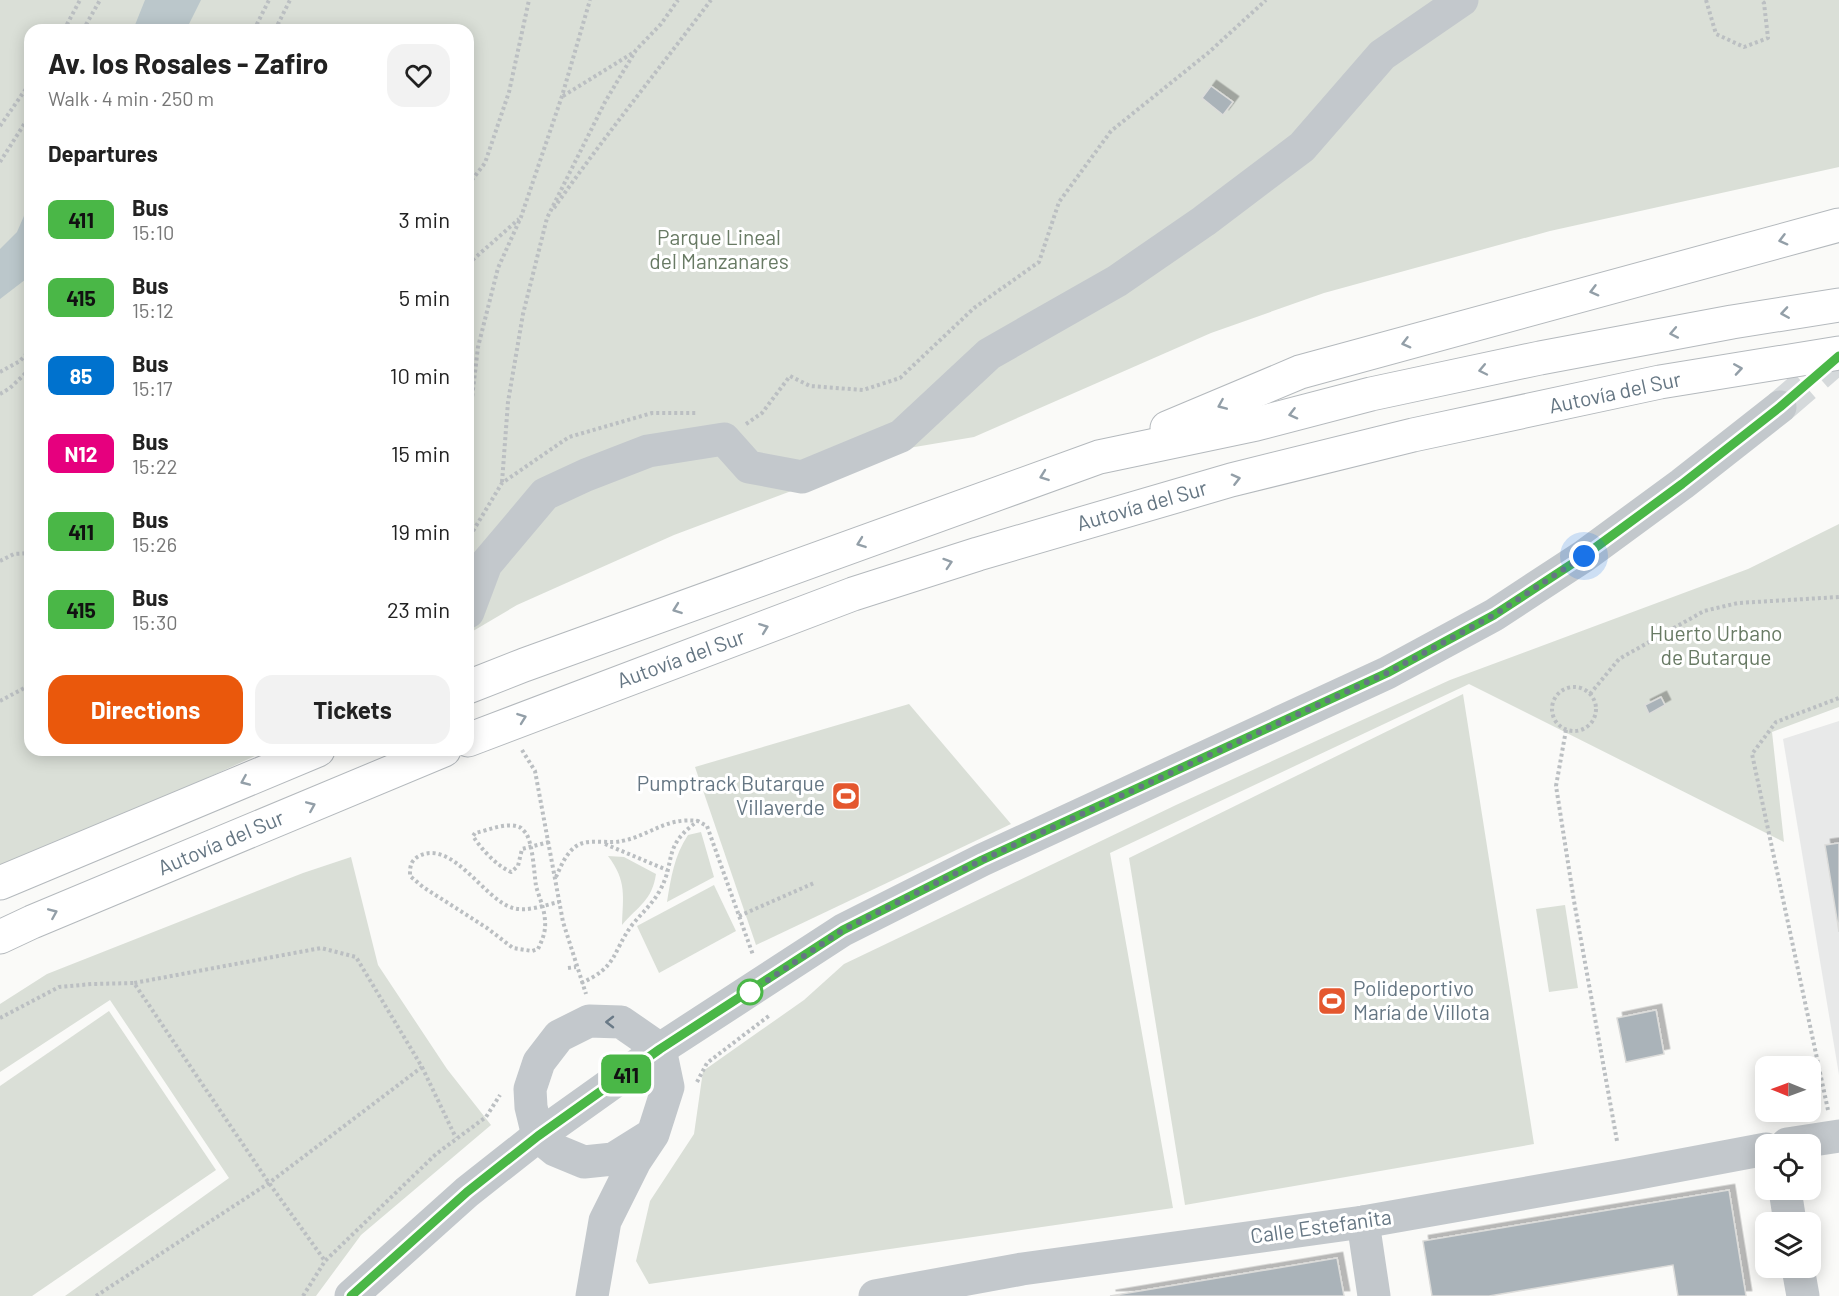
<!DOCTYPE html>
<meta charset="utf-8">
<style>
body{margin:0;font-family:Barlow,sans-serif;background:#f2f2f2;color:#222;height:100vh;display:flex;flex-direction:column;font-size:22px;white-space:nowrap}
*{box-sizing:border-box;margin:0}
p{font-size:20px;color:#767676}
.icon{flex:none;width:33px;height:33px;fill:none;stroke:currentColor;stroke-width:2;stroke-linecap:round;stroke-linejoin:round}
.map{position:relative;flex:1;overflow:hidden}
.details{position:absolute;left:24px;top:24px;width:450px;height:732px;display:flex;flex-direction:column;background:#fff;border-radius:18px;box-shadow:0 3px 15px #0003}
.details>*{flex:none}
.badge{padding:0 12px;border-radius:9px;font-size:21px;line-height:39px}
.needle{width:39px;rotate:271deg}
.buttons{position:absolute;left:1755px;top:1056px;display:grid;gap:12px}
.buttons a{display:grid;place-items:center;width:66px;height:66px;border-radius:12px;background:#fff;box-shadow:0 3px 15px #0003;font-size:30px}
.you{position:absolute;width:30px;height:30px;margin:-15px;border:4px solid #fff;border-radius:50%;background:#1a73e8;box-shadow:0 0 0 9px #1a73e833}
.map>.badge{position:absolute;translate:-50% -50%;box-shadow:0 0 0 3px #fff}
h2{padding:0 24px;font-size:22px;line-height:54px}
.round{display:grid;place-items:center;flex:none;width:63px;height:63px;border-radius:18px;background:#f2f2f2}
.headline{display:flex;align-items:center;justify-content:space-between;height:102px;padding:0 24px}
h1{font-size:28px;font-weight:700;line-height:45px}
.cta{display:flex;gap:12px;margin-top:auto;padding:12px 24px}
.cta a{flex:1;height:69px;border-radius:18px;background:#ea580c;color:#fff;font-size:24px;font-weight:700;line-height:69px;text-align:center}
.cta a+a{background:#f2f2f2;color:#222}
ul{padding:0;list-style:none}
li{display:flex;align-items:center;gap:18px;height:78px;padding:0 24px}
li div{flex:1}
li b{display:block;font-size:22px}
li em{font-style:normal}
li .badge{min-width:66px;font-weight:700;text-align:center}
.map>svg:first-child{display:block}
.built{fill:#e8e9e9}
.green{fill:#dadfd7}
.water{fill:#bbc7cb}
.building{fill:#aab3b9;stroke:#dcdcda;stroke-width:1.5;filter:url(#shadow)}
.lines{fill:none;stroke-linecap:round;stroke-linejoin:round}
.highway-tunnel{stroke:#d5d9db;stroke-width:33;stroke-dasharray:33 16;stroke-linecap:butt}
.highway-casing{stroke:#b4b9bd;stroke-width:35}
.path{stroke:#bbbfc2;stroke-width:4;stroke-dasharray:3 3;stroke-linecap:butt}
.minor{stroke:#c3c8cc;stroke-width:33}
.highway{stroke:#fff;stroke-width:33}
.oneway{stroke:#939fa8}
.oneway2{stroke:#6a7a87}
.line-casing{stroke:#fff;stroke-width:14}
.line{stroke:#4ab747;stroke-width:9}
.walk{stroke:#657683;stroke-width:6;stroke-dasharray:0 10.8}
.stop-dot{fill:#fff;stroke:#4ab747;stroke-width:3}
.labels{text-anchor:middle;stroke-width:6;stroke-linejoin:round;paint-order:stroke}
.park-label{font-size:21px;fill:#687a64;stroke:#fff}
.street-label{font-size:21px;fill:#657683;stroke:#fff}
.poi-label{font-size:21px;fill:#657683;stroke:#fff;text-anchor:end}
</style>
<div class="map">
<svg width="1839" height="1296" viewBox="0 0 1839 1296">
<defs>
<filter id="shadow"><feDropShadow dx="5.5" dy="-5.5" stdDeviation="0" flood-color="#0004"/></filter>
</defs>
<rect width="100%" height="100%" fill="#fafaf8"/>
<polygon class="built" points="1839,721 1839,1075 1783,739"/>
<g class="green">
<polygon points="0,0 1839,0 1839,167 1550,231 1324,293 1211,333 974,437 903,449 674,535 517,605 468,634 468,30 30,30 30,750 268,750 0,873"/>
<polygon points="1839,524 1839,707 1772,732 1784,842 1469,684 1110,853 1173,1208 649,1284 636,1261 650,1201 694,1134 703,1071 804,1000 844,964 1176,805 1450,680 1748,569"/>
<polygon points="1463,694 1534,1144 1185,1205 1129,858"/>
<polygon points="909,704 1011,824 756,945 695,767"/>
<path d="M701 832 714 877 667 902C671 878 674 856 688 835Z"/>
<path d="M608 856 624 857 656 874C652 901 638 906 622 925 623 896 627 881 608 856Z"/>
<polygon points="351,857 378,965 447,1069 491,1125 361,1235 316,1296 65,1296 229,1178 110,1000 0,1072 0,1004 47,974 303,873"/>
<polygon points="714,885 736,931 659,973 637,926"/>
<polygon points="1565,905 1578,988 1549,992 1536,909"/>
<polygon points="109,1011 216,1170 32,1296 0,1296 0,1086"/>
</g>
<g class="water">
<polygon points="145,0 201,0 186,30 133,30"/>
<polygon points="30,202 30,276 0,299 0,249 17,232"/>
</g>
<g class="building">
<polygon points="1211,86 1233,102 1223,115 1202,98"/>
<polygon points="1661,697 1665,705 1649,714 1645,705"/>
<polygon points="1839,843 1839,932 1825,845"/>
<polygon points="1656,1010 1664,1054 1626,1062 1617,1018"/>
<polygon points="1729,1190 1746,1296 1678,1296 1673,1265 1489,1296 1432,1296 1423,1241"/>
<polygon points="1337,1258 1344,1296 1110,1296"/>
</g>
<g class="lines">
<polyline class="highway-tunnel" points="1780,407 1839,356"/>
<g class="highway-casing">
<g id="highway">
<polyline points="1167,428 1300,372 1839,225"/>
<polyline points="468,687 524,665 1099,457 1256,424 1371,394 1540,358 1732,322 1839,305"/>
<polyline points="468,740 853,594 978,554 1231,480 1413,435 1660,382 1839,353"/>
<polyline points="0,883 318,750"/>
<polyline points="0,937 32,922 444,750"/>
</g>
</g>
<g class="path">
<polyline points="1706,0 1716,34 1744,47 1768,38 1764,3 1761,0"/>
<polyline points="64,30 80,0"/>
<polyline points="83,30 100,0"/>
<polyline points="254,30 269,0"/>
<polyline points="275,30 290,0"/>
<polyline points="563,96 636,51"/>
<polyline points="0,126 30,83"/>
<polyline points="0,162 30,115"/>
<polyline points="468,185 485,163 509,92 529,0"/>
<path d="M554 208C604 137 659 69 711 0"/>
<polyline points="468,264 519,219"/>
<polyline points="0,372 20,361 30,350"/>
<polyline points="0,394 10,388 30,369"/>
<polyline points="746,424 762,413 790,376 810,386 863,390 900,378 974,308 1039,262 1059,202 1111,131 1208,53 1266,0"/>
<polyline points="468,432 478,347 498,268 521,217 562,96 590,0"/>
<polyline points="502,482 508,402 523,314 547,218 605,102 636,50 661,24 678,0"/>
<polyline points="473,531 502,483 569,437 652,413 696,413"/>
<polyline points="0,561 14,554 30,553"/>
<circle cx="1574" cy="709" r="22"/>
<polyline points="1590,694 1619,659 1704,611 1738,603 1839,597"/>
<polyline points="0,701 30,685"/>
<polyline points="1566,730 1556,786 1574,901 1617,1141"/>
<polyline points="522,750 535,771 563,922 586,994"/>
<path d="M549 842 522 849 518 866 511 872C497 866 481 849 473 836L475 833C489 830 509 821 521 828 522 829 527 834 527 835 533 847 534 872 536 886 539 897 545 910 545 922 546 931 542 941 538 949L532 951 513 948 487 928 423 887 410 876C410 867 410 861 419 856 453 839 484 900 513 908 527 912 545 905 559 902"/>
<polyline points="605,844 667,870"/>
<path d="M556 877C561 866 567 850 580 844 592 839 610 844 622 841 651 835 666 817 698 821"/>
<polyline points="739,916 814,883"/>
<polyline points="568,968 576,967"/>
<path d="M581 983C618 967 612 952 632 925 641 914 652 904 659 892 677 861 661 847 698 821L707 826 753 955"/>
<polyline points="0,1018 59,987 92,984 134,983 269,1183 325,1261"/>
<polyline points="422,1067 456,1138"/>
<polyline points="697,1082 707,1063 770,1015"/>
<polyline points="1828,1110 1752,754 1776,722 1839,698"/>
<polyline points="96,1296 269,1183 422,1067 356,957 321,948 134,983"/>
<polyline points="303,1296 325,1261 436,1154 486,1117 500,1095"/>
</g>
<g class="minor">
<polyline points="468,612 486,564 545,494 586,475 648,451 724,439 749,467 802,477 901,436 989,354 1117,281 1204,221 1302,147 1382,55 1462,0"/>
<polyline points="1787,1144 1839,1136"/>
<polyline points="1785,1190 1790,1222"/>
<polyline points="1363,1222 1374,1296"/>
<polyline points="1798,1268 1803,1296"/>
<polyline points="351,1296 467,1192 538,1136 660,1049 843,930 982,860 1387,673 1494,615 1584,556 1682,484 1780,407"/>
<polyline points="592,1296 605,1221 635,1161 653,1134 668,1087 660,1049 621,1022 589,1021 559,1036 539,1062 530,1089 531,1107 538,1136 555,1150 584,1162 613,1159 653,1134"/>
<polyline points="875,1296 1022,1269 1363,1222 1623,1176 1766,1149"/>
</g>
<use href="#highway" class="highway"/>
</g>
<defs><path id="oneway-chevron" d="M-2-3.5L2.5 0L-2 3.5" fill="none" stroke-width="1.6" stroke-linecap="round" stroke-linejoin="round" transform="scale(1.5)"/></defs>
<g class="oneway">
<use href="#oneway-chevron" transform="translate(1783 240) rotate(165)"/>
<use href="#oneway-chevron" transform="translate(1594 291) rotate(165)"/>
<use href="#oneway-chevron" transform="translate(1785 313) rotate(171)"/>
<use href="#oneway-chevron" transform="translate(1674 333) rotate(169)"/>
<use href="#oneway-chevron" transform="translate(1406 343) rotate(165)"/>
<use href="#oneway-chevron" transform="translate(1738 369) rotate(-9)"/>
<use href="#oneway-chevron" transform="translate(1483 370) rotate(168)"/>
<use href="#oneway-chevron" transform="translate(1222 405) rotate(157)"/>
<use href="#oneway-chevron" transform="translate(1293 414) rotate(166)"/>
<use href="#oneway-chevron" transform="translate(1044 476) rotate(160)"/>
<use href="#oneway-chevron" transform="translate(1236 479) rotate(-14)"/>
<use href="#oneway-chevron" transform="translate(861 543) rotate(160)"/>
<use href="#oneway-chevron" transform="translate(948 563) rotate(-18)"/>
<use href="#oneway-chevron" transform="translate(677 609) rotate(160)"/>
<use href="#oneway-chevron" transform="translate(764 628) rotate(-21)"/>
<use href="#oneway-chevron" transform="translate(522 718) rotate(-20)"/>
<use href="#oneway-chevron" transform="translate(245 781) rotate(157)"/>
<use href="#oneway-chevron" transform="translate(311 806) rotate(-23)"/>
<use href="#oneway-chevron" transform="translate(53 913) rotate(-23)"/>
</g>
<use class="oneway2" href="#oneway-chevron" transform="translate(610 1022) rotate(-180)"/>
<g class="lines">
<g class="line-casing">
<polyline id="line" points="351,1296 467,1192 538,1136 660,1049 843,930 982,860 1387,673 1494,615 1584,556 1682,484 1780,407 1839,356"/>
</g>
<use href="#line" class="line"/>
<polyline class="walk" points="750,992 843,930 982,860 1387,673 1494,615 1584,556"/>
</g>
<defs>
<g id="stadium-square" transform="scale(1.5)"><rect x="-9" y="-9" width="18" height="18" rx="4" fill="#e4572e" stroke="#fff"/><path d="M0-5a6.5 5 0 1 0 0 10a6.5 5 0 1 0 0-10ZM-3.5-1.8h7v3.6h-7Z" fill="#fff"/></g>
</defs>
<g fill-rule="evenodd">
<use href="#stadium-square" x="846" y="796"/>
<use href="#stadium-square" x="1332" y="1001"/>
</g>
<circle class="stop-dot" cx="750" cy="992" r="12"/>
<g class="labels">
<g class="park-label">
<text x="719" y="245">Parque Lineal<tspan x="719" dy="24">del Manzanares</tspan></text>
<text x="1716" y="641">Huerto Urbano<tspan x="1716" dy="24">de Butarque</tspan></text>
</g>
<g class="street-label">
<text transform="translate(1615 393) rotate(-12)" y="7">Autovía del Sur</text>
<text transform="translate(1142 506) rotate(-16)" y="7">Autovía del Sur</text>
<text transform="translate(681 659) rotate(-20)" y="7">Autovía del Sur</text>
<text transform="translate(221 843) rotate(-23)" y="7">Autovía del Sur</text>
<text transform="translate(1321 1227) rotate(-8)" y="7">Calle Estefanita</text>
</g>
<g class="poi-label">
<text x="825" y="791">Pumptrack Butarque<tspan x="825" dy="24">Villaverde</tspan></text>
<text x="1353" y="996" text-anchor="start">Polideportivo<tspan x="1353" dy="24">María de Villota</tspan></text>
</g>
</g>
</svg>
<div class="buttons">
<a><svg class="needle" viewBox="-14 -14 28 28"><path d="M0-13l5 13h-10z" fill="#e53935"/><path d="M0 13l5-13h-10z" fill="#767676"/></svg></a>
<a><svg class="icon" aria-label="locate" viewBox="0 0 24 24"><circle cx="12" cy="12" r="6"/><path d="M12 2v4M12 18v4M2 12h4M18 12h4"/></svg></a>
<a><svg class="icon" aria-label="layers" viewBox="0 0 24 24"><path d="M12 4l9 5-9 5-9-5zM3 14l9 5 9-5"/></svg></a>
</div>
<div class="you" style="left:1584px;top:556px"></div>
<b class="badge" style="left:626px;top:1074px;background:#4ab747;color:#111">411</b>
<section class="details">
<div class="headline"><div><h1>Av. los Rosales - Zafiro</h1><p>Walk · 4 min · 250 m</p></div><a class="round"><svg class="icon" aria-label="heart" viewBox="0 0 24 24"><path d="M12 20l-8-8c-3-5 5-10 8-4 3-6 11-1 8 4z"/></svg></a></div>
<h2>Departures</h2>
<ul>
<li><span class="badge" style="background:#4ab747;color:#111">411</span><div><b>Bus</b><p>15:10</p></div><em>3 min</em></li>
<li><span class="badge" style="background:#4ab747;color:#111">415</span><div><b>Bus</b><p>15:12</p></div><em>5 min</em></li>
<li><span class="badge" style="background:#0072ce;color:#fff">85</span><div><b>Bus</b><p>15:17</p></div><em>10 min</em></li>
<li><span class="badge" style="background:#e6007e;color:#fff">N12</span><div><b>Bus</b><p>15:22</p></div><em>15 min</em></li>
<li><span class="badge" style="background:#4ab747;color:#111">411</span><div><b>Bus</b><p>15:26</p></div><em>19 min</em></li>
<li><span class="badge" style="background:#4ab747;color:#111">415</span><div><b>Bus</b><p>15:30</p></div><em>23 min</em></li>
</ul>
<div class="cta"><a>Directions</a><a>Tickets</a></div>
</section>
</div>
